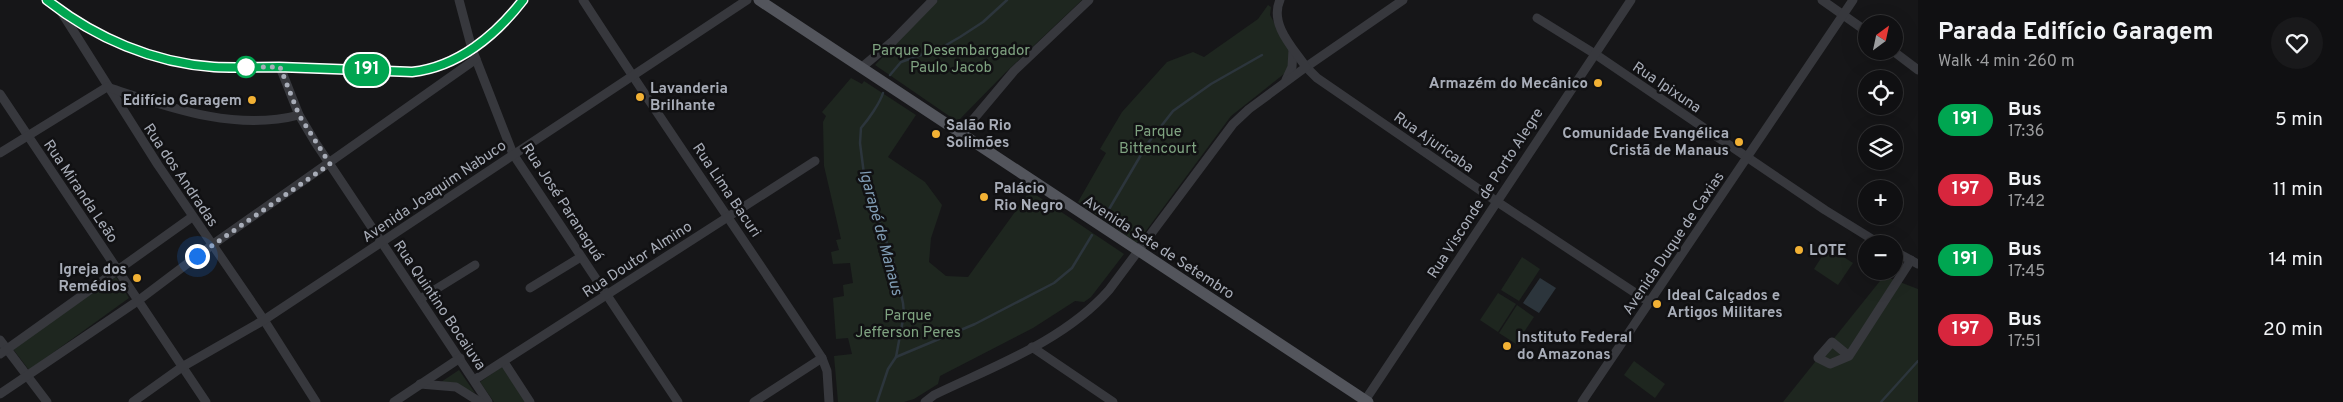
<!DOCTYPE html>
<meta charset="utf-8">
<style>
body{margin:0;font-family:Overpass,sans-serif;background:#19191b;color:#f1f3f6;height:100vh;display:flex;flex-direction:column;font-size:19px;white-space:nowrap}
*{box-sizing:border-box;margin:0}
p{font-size:16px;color:#9c9d9f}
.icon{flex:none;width:28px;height:28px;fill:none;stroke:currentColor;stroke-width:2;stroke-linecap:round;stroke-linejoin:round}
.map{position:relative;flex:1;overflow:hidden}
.side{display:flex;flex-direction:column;background:#101012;width:425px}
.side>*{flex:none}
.badge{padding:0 10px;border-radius:16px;font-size:18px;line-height:32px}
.needle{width:32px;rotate:33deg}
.tools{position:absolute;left:1858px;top:15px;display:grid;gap:10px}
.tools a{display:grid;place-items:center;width:45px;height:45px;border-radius:50%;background:#101012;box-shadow:0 5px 20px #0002,0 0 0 1px #303032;font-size:25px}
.you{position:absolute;width:25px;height:25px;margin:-12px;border:4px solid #fff;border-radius:50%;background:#1a73e8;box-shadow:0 0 0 8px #1a73e833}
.map>.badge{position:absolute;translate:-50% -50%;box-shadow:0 0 0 2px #fff}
.round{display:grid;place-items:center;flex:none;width:52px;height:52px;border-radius:26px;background:#19191b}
.headline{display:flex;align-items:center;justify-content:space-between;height:85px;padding:0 20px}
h1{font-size:24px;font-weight:700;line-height:38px}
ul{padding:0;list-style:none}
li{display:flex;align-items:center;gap:15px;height:70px;padding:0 20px}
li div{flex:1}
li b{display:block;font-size:19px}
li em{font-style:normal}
li .badge{min-width:55px;font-weight:700;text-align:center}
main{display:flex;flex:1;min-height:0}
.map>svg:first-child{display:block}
.green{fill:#1e261f}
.water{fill:#2c353c}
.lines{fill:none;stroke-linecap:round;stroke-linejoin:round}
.stream{stroke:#2c353c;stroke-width:2.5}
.minor{stroke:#37383d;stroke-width:9}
.major{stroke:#53555c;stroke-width:11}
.line-casing{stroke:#fff;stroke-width:11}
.line{stroke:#00a651;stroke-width:8}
.walk{stroke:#a8adb8;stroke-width:5;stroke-dasharray:0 9}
.stop-dot{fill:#fff;stroke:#00a651;stroke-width:2.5}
.poi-dot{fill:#f2b134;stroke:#111113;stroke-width:2}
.labels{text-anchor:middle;stroke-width:5;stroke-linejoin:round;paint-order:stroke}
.park-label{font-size:15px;fill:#7fa381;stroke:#111113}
.poi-label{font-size:15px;font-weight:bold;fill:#a8adb8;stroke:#111113;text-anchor:start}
.street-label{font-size:15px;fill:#a8adb8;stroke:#111113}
.water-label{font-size:16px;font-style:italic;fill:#7f9bb3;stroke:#111113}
</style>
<main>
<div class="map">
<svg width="1918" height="402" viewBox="0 0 1918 402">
<rect width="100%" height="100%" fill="#161618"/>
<g class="green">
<polygon points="938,0 1082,0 1006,72 960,119 955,120 875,65"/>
<polygon points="1268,5 1271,7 1270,15 1290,52 1289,70 1231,116 1137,243 1078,202 1106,153 1100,149 1122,112 1167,62 1193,52 1204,57 1258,19"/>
<polygon points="851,78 862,84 864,81 916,115 888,157 925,182 942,205 931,238 929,262 946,276 968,277 1030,191 1124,254 1091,297 1084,302 1075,301 1033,328 940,376 938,384 914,399 904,402 838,402 834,356 852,354 848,338 836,339 833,298 844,296 843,285 853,283 850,263 833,264 831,252 839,250 836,240 841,239 824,166 823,122 826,116 822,112"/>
<polygon points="1828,247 1853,263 1838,285 1814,269"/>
<polygon points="1522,257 1540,269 1519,301 1501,290"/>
<polygon points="1884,276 1918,289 1918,402 1783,402"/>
<polygon points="116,277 129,298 29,370 13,349"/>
<polygon points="1498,293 1516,304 1498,332 1480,320"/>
<polygon points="1517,305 1534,317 1516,344 1499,333"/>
<polygon points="1634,361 1665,384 1655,398 1624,375"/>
<polygon points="503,366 528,402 494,402 480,382"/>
<polygon points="459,370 475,393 450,382 441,382"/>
</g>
<polygon class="water" points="1540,278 1556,288 1539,313 1523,303"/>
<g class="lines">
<g class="stream">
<polyline points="890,75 901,62 941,48 960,37 983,22 1007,0"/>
<polyline points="1105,216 1148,143 1173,111 1211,84 1262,55"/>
<polyline points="896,357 975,324 1054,283 1072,268 1092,235"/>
<path d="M877 402 888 369 896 357 904 314 903 303 893 260 865 182 860 143 861 128C868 120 880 103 883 93"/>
<polyline points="1881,402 1918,361"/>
</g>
<g class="minor">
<path d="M47 0C95 38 154 63 214 67 236 68 258 67 279 67 324 69 368 70 412 72 458 67 496 35 523 0"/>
<polyline points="459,0 472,49 513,154 678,402"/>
<path d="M583 0C661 121 743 238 822 358L827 371 829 402"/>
<polyline points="1403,0 1306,67 1317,78 1496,201 1649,302"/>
<polyline points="1822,0 1866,31"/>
<polyline points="62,13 158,165 264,320 316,402"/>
<polyline points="1537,18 1595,54 1825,210 1880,244"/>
<polyline points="1893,51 1918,70"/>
<polyline points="280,67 299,115 315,142 488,402"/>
<polyline points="861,68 893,41 933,0"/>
<polyline points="1286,80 1292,67 1293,50"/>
<polyline points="0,94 206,402"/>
<polyline points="961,134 1014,71 1089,0"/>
<path d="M0 153 107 87C168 107 235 132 299 115"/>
<polyline points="1894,251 1918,264"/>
<polyline points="530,288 581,257"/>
<polyline points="420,299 475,265"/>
<polyline points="0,340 47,402"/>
<polyline points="1032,347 1113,402"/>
<polyline points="0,354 192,217"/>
<polyline points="1849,356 1830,364 1818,358 1832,342 1849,356 1911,260"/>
<polyline points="504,362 530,402"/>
<polyline points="474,380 815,161"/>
<polyline points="420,384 456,387 480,402"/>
<polyline points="0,394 139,300 212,245 476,59"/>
<polyline points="133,402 182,367 264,320 747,0"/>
<polyline points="394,402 460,358"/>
<polyline points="754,402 822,358"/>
<path d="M925 402 934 395C994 366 1064 341 1109 290L1233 124 1249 109 1306 67C1293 48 1269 24 1280 0"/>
<polyline points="1364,402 1631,0"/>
<polyline points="1582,402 1853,0"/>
</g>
<polyline class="major" points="759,0 1368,402"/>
</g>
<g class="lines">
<g class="line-casing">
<path id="line" d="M47 0C95 38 154 63 214 67 236 68 258 67 279 67 324 69 368 70 412 72 458 67 496 35 523 0"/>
</g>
<use href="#line" class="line"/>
<polyline class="walk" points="197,256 330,164 299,115 280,67 246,67"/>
</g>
<circle class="stop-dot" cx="246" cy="67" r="10"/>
<g class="poi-dot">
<circle cx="1598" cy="83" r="5"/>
<circle cx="640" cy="97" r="5"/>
<circle cx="252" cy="100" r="5"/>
<circle cx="936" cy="134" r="5"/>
<circle cx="1739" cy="142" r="5"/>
<circle cx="984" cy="197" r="5"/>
<circle cx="1799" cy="250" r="5"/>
<circle cx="137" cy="278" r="5"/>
<circle cx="1657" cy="304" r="5"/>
<circle cx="1507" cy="346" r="5"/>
</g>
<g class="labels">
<g class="park-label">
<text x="951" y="55">Parque Desembargador<tspan x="951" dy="17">Paulo Jacob</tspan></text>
<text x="1158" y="136">Parque<tspan x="1158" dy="17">Bittencourt</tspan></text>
<text x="908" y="320">Parque<tspan x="908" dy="17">Jefferson Peres</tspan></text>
</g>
<g class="poi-label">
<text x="1588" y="88" text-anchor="end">Armazém do Mecânico</text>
<text x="650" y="93">Lavanderia<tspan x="650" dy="17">Brilhante</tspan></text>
<text x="242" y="105" text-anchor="end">Edifício Garagem</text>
<text x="946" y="130">Salão Rio<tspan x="946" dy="17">Solimões</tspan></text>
<text x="1729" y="138" text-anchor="end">Comunidade Evangélica<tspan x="1729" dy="17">Cristã de Manaus</tspan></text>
<text x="994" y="193">Palácio<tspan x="994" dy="17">Rio Negro</tspan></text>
<text x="1809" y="255">LOTE</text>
<text x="127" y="274" text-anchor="end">Igreja dos<tspan x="127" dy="17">Remédios</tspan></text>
<text x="1667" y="300">Ideal Calçados e<tspan x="1667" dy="17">Artigos Militares</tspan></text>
<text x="1517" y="342">Instituto Federal<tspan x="1517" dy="17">do Amazonas</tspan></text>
</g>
<g class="street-label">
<text transform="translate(1667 87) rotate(34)" y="5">Rua Ipixuna</text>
<text transform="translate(1434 142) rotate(35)" y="5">Rua Ajuricaba</text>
<text transform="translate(181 175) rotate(56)" y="5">Rua dos Andradas</text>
<text transform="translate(727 190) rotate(56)" y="5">Rua Lima Bacuri</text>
<text transform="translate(81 191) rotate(56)" y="5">Rua Miranda Leão</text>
<text transform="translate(434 191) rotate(-34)" y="5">Avenida Joaquim Nabuco</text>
<text transform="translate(1485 193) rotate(-57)" y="5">Rua Visconde de Porto Alegre</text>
<text transform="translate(563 202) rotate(57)" y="5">Rua José Paranaguá</text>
<text transform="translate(1673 243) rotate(-56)" y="5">Avenida Duque de Caxias</text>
<text transform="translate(1159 247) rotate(33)" y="5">Avenida Sete de Setembro</text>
<text transform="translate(637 259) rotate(-33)" y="5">Rua Doutor Almino</text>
<text transform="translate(440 305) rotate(56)" y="5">Rua Quintino Bocaiuva</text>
</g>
<g class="water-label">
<text transform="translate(882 232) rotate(75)" y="6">Igarapé de Manaus</text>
</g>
</g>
</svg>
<div class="tools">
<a><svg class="needle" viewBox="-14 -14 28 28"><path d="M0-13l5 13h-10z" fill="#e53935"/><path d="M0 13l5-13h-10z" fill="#9c9d9f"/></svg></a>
<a><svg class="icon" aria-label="locate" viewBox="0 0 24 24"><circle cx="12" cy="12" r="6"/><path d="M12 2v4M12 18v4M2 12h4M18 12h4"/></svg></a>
<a><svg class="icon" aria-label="layers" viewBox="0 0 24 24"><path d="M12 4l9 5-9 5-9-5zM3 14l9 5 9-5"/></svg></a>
<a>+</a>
<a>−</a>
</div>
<div class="you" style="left:197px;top:256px"></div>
<b class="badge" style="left:367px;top:70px;background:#00a651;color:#fff">191</b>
</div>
<section class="side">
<div class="headline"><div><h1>Parada Edifício Garagem</h1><p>Walk · 4 min · 260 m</p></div><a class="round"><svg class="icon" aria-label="heart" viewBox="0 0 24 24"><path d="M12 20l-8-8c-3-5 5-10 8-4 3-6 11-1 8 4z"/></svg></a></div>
<ul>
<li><span class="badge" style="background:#00a651;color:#fff">191</span><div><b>Bus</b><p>17:36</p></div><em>5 min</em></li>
<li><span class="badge" style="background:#d7263d;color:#fff">197</span><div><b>Bus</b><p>17:42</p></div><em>11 min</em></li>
<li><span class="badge" style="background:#00a651;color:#fff">191</span><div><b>Bus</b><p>17:45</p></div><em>14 min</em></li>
<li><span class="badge" style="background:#d7263d;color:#fff">197</span><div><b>Bus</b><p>17:51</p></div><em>20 min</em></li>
</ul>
</section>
</main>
